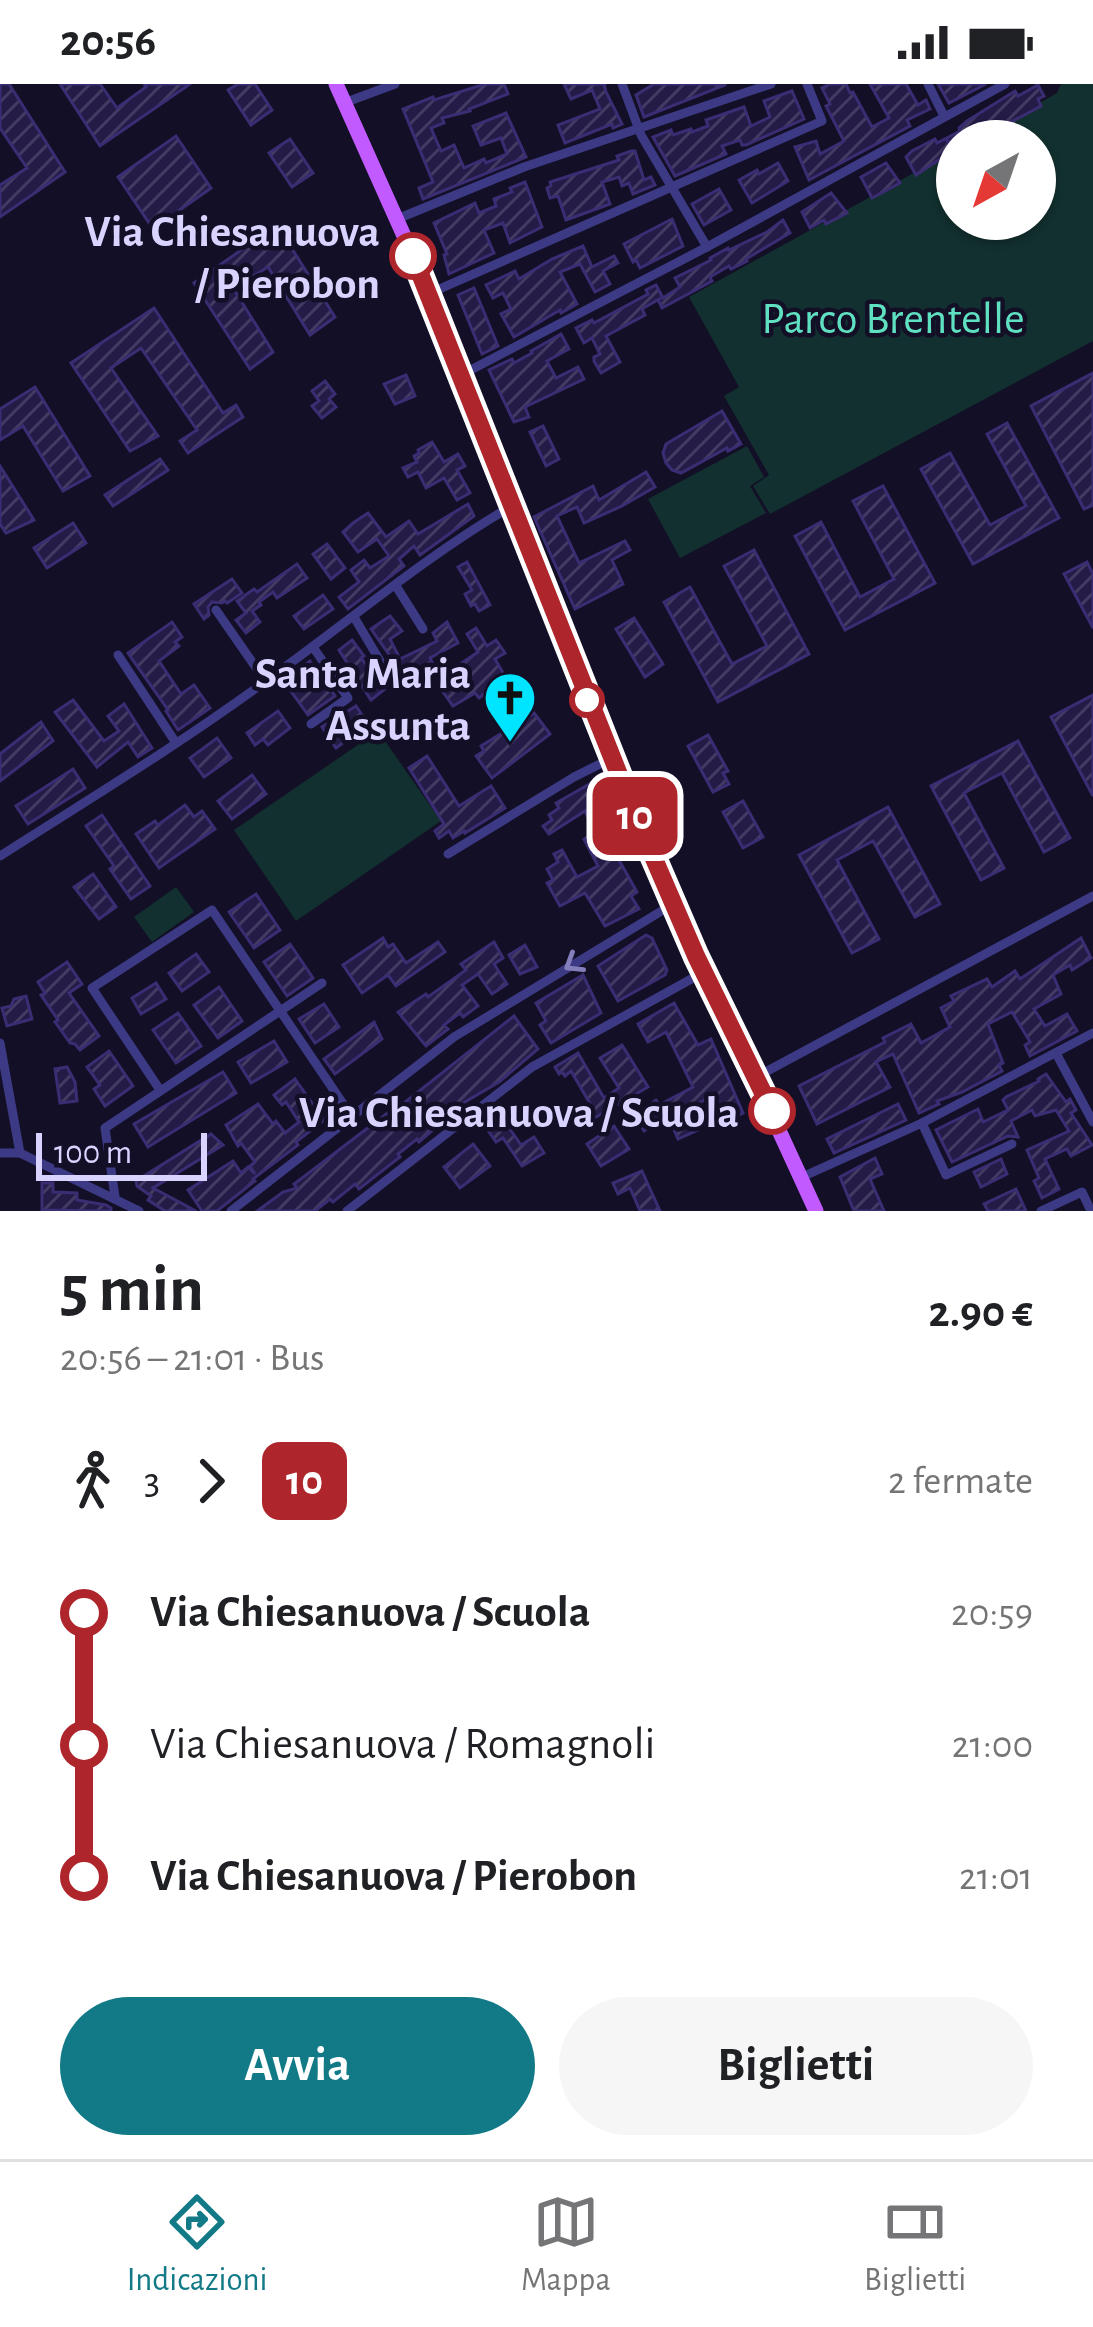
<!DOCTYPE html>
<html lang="it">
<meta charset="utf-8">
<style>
body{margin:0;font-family:"Alegreya Sans",sans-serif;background:#f6f6f6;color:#202124;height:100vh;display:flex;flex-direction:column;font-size:45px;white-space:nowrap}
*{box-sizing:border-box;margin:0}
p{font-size:39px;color:#757577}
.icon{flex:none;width:66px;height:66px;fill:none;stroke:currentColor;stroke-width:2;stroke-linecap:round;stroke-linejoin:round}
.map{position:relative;height:1127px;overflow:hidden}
.side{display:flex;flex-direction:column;background:#fff;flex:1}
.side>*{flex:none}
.badge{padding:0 24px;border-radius:18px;font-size:42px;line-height:78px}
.needle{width:78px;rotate:220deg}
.controls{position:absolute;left:936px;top:36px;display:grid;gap:24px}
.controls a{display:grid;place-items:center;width:120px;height:120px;border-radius:50%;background:#fff;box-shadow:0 3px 9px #0004;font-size:60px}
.scale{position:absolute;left:36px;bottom:30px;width:171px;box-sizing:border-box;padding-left:12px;border:6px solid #d9d4ff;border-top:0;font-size:33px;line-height:42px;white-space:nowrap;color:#d9d4ff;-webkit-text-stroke:9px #130f26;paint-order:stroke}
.map>.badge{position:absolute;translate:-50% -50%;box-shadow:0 0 0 6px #fff}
.legs{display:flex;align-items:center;gap:18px;height:132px;padding:0 60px;font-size:39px}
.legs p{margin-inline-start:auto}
.headline{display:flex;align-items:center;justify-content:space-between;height:204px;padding:0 60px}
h1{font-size:66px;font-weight:700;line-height:90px}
.cta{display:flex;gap:24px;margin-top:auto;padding:24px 60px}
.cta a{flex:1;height:138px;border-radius:72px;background:#127987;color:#fff;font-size:48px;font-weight:700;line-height:138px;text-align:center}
.cta a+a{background:#f6f6f6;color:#202124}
ul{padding:0 60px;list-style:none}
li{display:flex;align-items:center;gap:42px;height:132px;font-size:45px}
li i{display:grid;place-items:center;width:18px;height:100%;margin:0 15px;background:currentColor}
li i::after{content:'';width:30px;height:30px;margin:-15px;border:9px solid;border-radius:50%;background:#fff}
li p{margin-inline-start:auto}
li:first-child i{background:linear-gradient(#0000 50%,currentColor 0)}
li:last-child i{background:linear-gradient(currentColor 50%,#0000 0)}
.status{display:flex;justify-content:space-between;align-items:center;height:84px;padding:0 60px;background:#fff;direction:ltr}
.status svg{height:33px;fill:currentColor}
.menu{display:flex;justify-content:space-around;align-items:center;height:168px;border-top:3px solid #e0e0e0;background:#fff;font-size:33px;color:#757577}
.menu a{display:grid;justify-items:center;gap:6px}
.menu .on{color:#127987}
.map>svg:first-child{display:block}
.green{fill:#12302f}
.building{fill:url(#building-hatch);stroke:#3b2d73;stroke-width:3}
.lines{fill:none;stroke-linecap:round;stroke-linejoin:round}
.minor{stroke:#3d3a85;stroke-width:9}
.primary{stroke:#c25bff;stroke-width:15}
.oneway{stroke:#837fbc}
.line-1-casing{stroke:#fff;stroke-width:27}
.line-1{stroke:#ae262b;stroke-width:18}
.stop-1-dot{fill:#fff;stroke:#ae262b;stroke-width:6}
.labels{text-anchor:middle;stroke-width:9;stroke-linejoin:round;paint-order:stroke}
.stop-label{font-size:45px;font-weight:bold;fill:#d9d4ff;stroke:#130f26;text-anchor:end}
.park-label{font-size:45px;fill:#5fe0c0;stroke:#130f26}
.poi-label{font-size:45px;font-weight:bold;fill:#d9d4ff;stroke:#130f26;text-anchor:end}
</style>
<div class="status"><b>20:56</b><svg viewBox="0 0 49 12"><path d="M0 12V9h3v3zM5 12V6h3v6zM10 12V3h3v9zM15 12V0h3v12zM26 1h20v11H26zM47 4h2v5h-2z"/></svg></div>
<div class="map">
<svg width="1093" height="1127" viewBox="0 0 1093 1127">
<defs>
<pattern id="building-hatch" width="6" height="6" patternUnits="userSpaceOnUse" patternTransform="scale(3)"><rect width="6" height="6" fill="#241b47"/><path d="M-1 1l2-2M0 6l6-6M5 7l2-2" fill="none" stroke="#433b63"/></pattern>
</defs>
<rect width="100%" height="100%" fill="#130f26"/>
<g class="green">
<polygon points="1061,0 1093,0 1093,257 770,430 753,402 769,391 724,312 739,303 689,213 957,65 957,135 1035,135 1035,57 971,57 1057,9"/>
<polygon points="747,362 764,393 750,402 766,429 680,474 648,415"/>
<polygon points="378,647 441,737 296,837 234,746"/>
<polygon points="176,803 194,828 152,858 134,833"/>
</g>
<g class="building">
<polygon points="0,0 9,0 65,88 0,133 0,101 27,84 0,44"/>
<polygon points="60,0 100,0 117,24 146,3 144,0 190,0 100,62"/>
<polygon points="238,0 255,0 272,26 251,41 228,6"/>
<polygon points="485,0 504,0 508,10 469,25 470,27 442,34 444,39 431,44 441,67 454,61 464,84 484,75 486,79 507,70 501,54 481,61 473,42 506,29 526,73 423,115 419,104 433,98 403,25 433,13 434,16"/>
<polygon points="564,0 606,0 604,1 606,8 622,40 613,44 612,40 565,59 558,41 600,25 592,6 571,15"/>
<polygon points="654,0 725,0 725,1 644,33 636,11"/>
<polygon points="830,0 846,0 850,9 853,8 872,43 889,34 870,0 906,0 918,21 926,16 930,25 907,36 910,42 809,96 795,63 816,57 820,70 844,57 826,22 830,20 822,4"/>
<polygon points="938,0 986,0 949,19"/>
<polygon points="1038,1 1044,12 1038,15 1041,22 996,46 994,43 977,53 979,57 947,57 952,67 916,91 906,73 912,67 935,55 937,59 960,47 959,44 967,37 1015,7 1018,12"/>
<polygon points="792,7 804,35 746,61 742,61 740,56 722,62 726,70 675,92 653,53 671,46 673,51 691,45 692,48 708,42 706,36 744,23 751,42 770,33 764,17"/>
<polygon points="176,52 211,104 153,145 118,93"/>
<polygon points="290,55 313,89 292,103 269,69"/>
<polygon points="631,67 635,67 644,96 651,93 655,101 633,110 629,99 622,102 619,93 602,98 610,120 566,136 558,112 550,114 547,104 551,102 550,98 619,76 617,72"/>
<polygon points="778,79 788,97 752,119 739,96 757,86 759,90"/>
<polygon points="886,79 900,99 872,114 861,93"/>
<polygon points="525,98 542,143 510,159 503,139 484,146 494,169 449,190 444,171 447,170 434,139 475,119 479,129 496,122 494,115 512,108 510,104"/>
<polygon points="719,105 731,126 704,141 692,120"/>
<polygon points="831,109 847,129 826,140 824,136 810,144 802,128"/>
<polygon points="672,135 683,162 640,184 636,176 633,178 624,160"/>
<polygon points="783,136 790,149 746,175 747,177 731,185 729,182 710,193 712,197 662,224 658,216 661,214 642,225 645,231 606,252 620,278 601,289 594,277 594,273 600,270 592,254 584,259 576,244 592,236 594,239 648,210 646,206 656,201 663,214 680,203 675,194 711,176 710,174 728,164 729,166 767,148"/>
<polygon points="277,141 335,233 310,251 268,183 233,204 273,268 250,285 194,199"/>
<polygon points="583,162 592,183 614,172 618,179 603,187 610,200 595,208 580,180 560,188 577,220 561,229 560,226 514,253 501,230 511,225 503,209 493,214 486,201 515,187 519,195 552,175"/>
<polygon points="474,204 498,262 482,270 458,211"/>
<polygon points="154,224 223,329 236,321 243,333 188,369 180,357 197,346 141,264 111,284 158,352 130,367 71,279"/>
<polygon points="561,250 569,265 547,277 556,294 578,283 584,295 525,323 529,333 514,338 489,286 512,275 514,279 532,269 531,267"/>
<polygon points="1093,289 1093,421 1084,425 1031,322"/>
<polygon points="406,291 415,312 395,320 384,300"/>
<polygon points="325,297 335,310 329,315 336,323 322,334 312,322 319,317 312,307"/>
<polygon points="35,303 90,392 63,407 23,342 0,356 0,325"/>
<polygon points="722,327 741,360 728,367 727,364 681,389 672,386 666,379 663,369 666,360"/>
<polygon points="1007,339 1059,434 973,480 921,385 950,369 990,441 1026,422 987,350"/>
<polygon points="543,342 559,375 546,382 530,348"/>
<polygon points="432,358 444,378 458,370 465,382 457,386 470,409 457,416 444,394 426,404 418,388 408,393 403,384 417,378 414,372 419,369 418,366"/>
<polygon points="160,375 168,386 113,422 105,411"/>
<polygon points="0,382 34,436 6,449 0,440"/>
<polygon points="646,388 655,403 622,422 584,439 577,423 557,432 579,479 625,457 630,466 612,476 623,500 575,525 534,433 593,402 599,416"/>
<polygon points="883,402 935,499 845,546 795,452 821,438 860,513 894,495 853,417"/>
<polygon points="468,420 474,432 420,471 414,462 399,475 404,482 348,525 339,513 359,498 351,486 364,476 370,484 389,472 377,455 358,468 343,448 353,439 368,429 386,453 409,437 418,450"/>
<polygon points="73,439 86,459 47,484 34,464"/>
<polygon points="327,460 345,484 331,495 313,470"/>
<polygon points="754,466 809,570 718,618 664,518 690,503 732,580 767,562 724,482"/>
<polygon points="467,478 490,521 479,527 475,520 471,522 465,510 472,506 458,483"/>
<polygon points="1087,478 1093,490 1093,544 1064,490"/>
<polygon points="297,480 307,494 277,514 273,508 259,518 261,521 252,527 260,538 246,549 236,536 246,529 237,517 254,505 257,508"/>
<polygon points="232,495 242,509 227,519 225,517 222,519 212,518 208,523 209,531 204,535 194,520"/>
<polygon points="323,511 333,525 304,545 294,532"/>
<polygon points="390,532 402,547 390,555 400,575 437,557 433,549 447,538 458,559 430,574 432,578 409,590 410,593 398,597 391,585 390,572 371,545"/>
<polygon points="634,534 663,580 645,593 616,545"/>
<polygon points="172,538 182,553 175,558 179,562 159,577 181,610 194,601 210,624 178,646 166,627 168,626 128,569"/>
<polygon points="476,544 487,562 496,556 505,569 495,575 509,599 493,609 489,606 479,614 475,609 453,622 438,601 440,599 438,595 478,568 467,550"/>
<polygon points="352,556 364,572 361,574 385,605 371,616 339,566"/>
<polygon points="310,577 335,612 308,631 283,596"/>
<polygon points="1093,611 1093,712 1051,633"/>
<polygon points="73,616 104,657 119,647 108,632 124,620 152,664 138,673 128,658 97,683 55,628"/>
<polygon points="356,622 368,640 336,664 322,643"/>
<polygon points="278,627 290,644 268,661 263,655 255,661 247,649"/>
<polygon points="534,629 550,650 492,694 476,672 484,667 481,662"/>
<polygon points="41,638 53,657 0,697 0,670"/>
<polygon points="708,651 728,687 723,689 729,700 713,708 688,662"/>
<polygon points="217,654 231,674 204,693 190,674"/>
<polygon points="1018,657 1070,754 1044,768 1002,689 964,709 1004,784 981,796 931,702"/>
<polygon points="427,672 459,722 491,702 505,724 465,749 464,747 453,754 449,747 439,754 435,747 444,740 409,684"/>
<polygon points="73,685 85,704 28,740 16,722"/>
<polygon points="252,691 266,710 232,735 218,717"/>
<polygon points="593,698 608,732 597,737 637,808 631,812 639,825 605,842 585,809 560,822 547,799 553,796 547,785 558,778 554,770 562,766 577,793 598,782 584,755 595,749 585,727 549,750 543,742 552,736 549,731 559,724 556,719"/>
<polygon points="743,717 763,753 743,764 723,728"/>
<polygon points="185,721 194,733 202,727 215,745 159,784 136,750 155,737 158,741"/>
<polygon points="888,723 940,820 915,833 873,757 837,776 879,855 852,869 799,771"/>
<polygon points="102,731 150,802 131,815 110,785 114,782 86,742"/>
<polygon points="93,790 116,823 99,835 74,803"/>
<polygon points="256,810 280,846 254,864 229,828"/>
<polygon points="646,851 652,854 667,886 665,891 618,917 598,882"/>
<polygon points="383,854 388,863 393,860 406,879 438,858 445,868 396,902 388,891 362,909 343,881"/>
<polygon points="1081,854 1091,874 1072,886 1070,881 1053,891 1061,910 1034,925 1045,942 1067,930 1077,947 1030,972 1025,961 1030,958 1012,928 988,940 1003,979 999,981 1002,987 962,1008 937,1017 939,1020 919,1029 893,970 876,978 890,1003 817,1040 799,1002 885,958 883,954 911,940 921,959 950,943 941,924 954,917 951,912 987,895 992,903 1015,887 1020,895"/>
<polygon points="494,858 503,874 494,880 507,900 492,910 478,890 462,901 478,922 463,933 460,929 444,941 448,945 426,962 398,928 426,910 428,913 466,886 461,880"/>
<polygon points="290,860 313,894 287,912 264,878"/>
<polygon points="525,861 537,883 520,890 509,871"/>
<polygon points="196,870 209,888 182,907 169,889"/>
<polygon points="67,878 82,900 69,909 99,952 80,966 75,960 70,959 55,938 58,936 41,911 45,909 38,898"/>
<polygon points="583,891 601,929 551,959 540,941 546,937 536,919"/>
<polygon points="156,899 166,915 141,930 132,914"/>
<polygon points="219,903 242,937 218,954 194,921"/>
<polygon points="26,912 32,935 7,942 2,924 11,922 14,915"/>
<polygon points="674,919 698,961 711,955 743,1029 722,1040 710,1013 690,1024 698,1046 678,1055 668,1032 644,1047 634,1030 656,1016 659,1021 693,1003 666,948 648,958 638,940"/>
<polygon points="324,920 339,943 315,959 299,935"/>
<polygon points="178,929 201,962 176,979 153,946"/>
<polygon points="514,932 538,965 499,998 465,1018 419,1058 417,1055 398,1070 400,1073 359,1105 355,1100 333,1118 330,1115 315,1127 257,1127 283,1108 297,1104 294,1100 373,1040 393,1025 394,1027"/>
<polygon points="374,938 382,955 335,990 324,975"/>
<polygon points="274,957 287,978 251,999 238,978"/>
<polygon points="622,961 648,1003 589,1037 584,1028 592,1023 571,987 565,992 562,988 559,990 555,983 578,969 604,1014 619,1004 600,974"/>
<polygon points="109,967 133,1002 105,1022 94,1005 100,1001 87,983"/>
<polygon points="67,983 75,998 77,1017 60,1019 55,985"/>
<polygon points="223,988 236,1009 148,1063 134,1040"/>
<polygon points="1046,990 1066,1018 1070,1015 1076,1026 1071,1029 1092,1061 1071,1072 1067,1065 1045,1075 1059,1105 1042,1114 1034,1097 1039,1094 1027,1066 1069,1047 1056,1026 1035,1032 1032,1026 1011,1037 1018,1053 1008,1052 952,1078 936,1046 978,1025 983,1038 1008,1026 1003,1016 1006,1013 1039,997 1038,995"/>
<polygon points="295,995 324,1036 296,1058 298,1061 253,1095 255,1097 217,1127 202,1127 188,1106 233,1077 241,1089 248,1083 255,1090 250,1082 255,1078 241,1059 238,1062 226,1041 258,1020 273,1040 276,1037 285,1049 299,1038 286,1018 282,1021 274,1011"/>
<polygon points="898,1020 906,1036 834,1069 827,1055"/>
<polygon points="503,1035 521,1061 534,1053 544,1069 522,1082 503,1054 496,1058 487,1045"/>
<polygon points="614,1042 629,1065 601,1082 587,1060"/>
<polygon points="211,1050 223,1061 153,1104 196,1127 165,1127 148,1116 151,1112 137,1102 136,1097"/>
<polygon points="473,1060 490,1082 460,1104 444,1083"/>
<polygon points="875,1074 882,1090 870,1095 884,1127 854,1127 840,1093"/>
<polygon points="1001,1075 1007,1090 981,1103 974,1088"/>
<polygon points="642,1087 660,1127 640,1127 630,1104 618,1110 613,1099"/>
<polygon points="42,1099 53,1099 53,1108 77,1109 77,1116 106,1121 111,1124 111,1127 42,1126"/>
<polygon points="1016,1105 1026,1127 988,1127 984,1120"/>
</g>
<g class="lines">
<g class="minor">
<polyline points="622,0 641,51 707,163"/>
<polyline points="928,0 944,32"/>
<polyline points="344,19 395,0"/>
<polyline points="397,135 524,83 771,0"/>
<polyline points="428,210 822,37 807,0"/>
<polyline points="461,291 707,163 1005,0"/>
<polyline points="396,502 423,545"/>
<polyline points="216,526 266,598"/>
<polyline points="354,533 383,582"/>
<polyline points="118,571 176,659"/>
<polyline points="311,640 348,614 313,563"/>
<polyline points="448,770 574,693 612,674"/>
<path d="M0 772C91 714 183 658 270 594 349 537 426 472 510 423"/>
<polyline points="0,959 20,1069"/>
<polyline points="1057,971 1093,1038"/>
<polyline points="756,993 1093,812"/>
<polyline points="160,1006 92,904 212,826 352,1033"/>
<polyline points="922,1039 946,1091 1012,1060"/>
<polyline points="0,1069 20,1069 139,1127"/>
<polyline points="802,1093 922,1039 1093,949"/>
<polyline points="115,1113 105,1044 322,899"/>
<polyline points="231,1127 454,953 673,820"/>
<polyline points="347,1127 532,983 704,888"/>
<polyline points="1041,1127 1082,1108 1091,1127"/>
</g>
<polyline class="primary" points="336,0 413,172 580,600 650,766 816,1127"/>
</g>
<defs><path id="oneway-chevron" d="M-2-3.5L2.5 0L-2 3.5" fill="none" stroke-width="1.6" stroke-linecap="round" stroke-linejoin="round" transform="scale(3)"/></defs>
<use class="oneway" href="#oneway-chevron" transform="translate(573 880) rotate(148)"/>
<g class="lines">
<g class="line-1-casing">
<polyline id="line-1" points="413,172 633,726 696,872 772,1027"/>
</g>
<use href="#line-1" class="line-1"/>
</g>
<defs>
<g id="church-pin" transform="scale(2.7)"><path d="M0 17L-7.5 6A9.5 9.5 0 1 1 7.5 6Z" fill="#00e5ff" stroke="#130f26"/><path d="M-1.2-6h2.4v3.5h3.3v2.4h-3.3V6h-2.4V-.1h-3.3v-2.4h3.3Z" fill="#111"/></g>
</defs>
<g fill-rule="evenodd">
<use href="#church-pin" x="510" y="614"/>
</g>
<g class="stop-1-dot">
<circle cx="413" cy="172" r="21"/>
<circle cx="587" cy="616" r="15"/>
<circle cx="772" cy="1027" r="21"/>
</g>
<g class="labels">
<g class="stop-label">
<text x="380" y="162">Via Chiesanuova<tspan x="380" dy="52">/ Pierobon</tspan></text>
<text x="739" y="1043">Via Chiesanuova / Scuola</text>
</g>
<g class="park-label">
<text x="893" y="249">Parco Brentelle</text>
</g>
<g class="poi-label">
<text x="471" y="604">Santa Maria<tspan x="471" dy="52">Assunta</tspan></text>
</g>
</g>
</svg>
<div class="controls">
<a><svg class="needle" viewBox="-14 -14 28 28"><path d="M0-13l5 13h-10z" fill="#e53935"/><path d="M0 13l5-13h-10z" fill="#757577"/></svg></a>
</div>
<div class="scale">100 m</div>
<b class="badge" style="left:635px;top:732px;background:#ae262b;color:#fff">10</b>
</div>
<section class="side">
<div class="headline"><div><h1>5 min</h1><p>20:56 – 21:01 · Bus</p></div><b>2.90 €</b></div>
<div class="legs"><svg class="icon" aria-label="walk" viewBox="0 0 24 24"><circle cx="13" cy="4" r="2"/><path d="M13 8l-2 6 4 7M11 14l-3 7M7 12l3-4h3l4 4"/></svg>3<svg class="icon" aria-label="forward" viewBox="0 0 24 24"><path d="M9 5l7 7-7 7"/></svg><b class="badge" style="background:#ae262b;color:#fff">10</b><p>2 fermate</p></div>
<ul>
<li><i style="color:#ae262b"></i><b>Via Chiesanuova / Scuola</b><p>20:59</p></li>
<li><i style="color:#ae262b"></i><span>Via Chiesanuova / Romagnoli</span><p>21:00</p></li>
<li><i style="color:#ae262b"></i><b>Via Chiesanuova / Pierobon</b><p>21:01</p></li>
</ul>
<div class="cta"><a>Avvia</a><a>Biglietti</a></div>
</section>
<nav class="menu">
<a class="on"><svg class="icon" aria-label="directions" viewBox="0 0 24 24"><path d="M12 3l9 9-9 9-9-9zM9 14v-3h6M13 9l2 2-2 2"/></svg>Indicazioni</a>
<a><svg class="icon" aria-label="map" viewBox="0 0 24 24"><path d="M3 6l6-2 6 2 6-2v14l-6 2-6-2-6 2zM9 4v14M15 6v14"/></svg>Mappa</a>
<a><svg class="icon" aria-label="tickets" viewBox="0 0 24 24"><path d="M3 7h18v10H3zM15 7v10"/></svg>Biglietti</a>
</nav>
